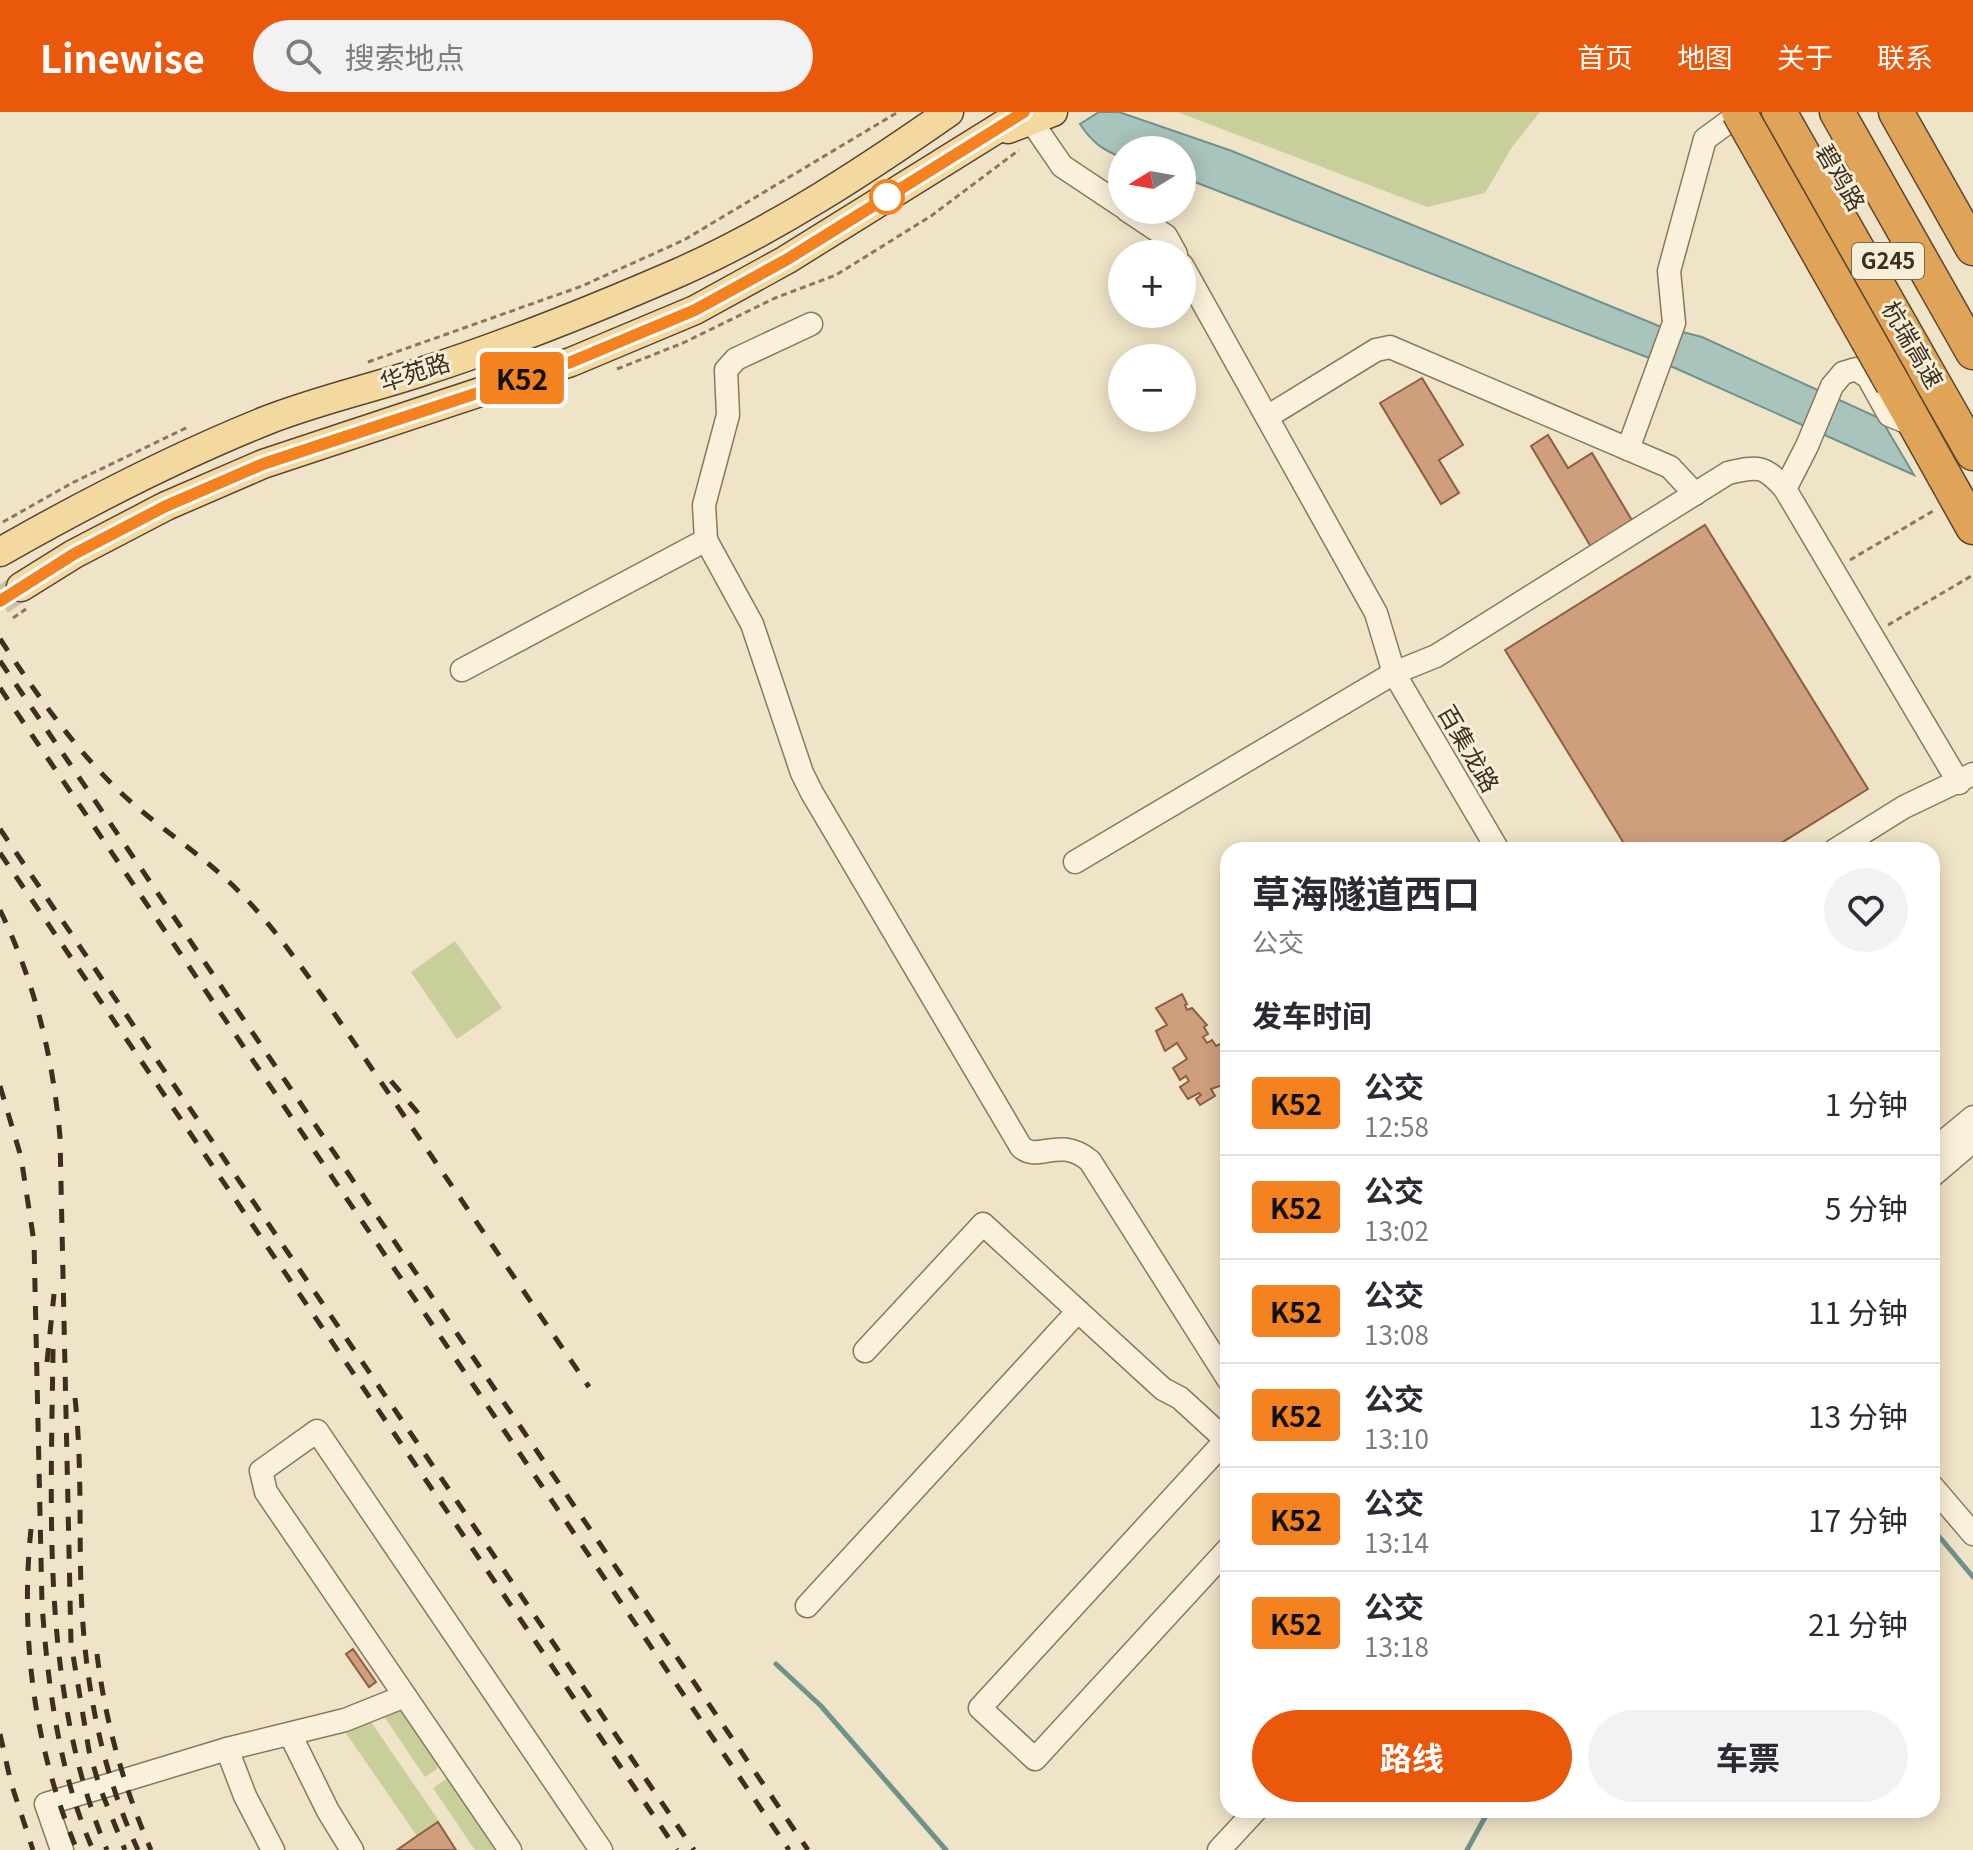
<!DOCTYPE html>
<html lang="zh">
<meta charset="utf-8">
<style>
body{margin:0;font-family:Georgia,"Noto Sans SC",serif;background:#f2f2f3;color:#2b2b33;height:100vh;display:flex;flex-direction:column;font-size:30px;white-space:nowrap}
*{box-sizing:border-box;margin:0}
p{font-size:26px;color:#7c7c81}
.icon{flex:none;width:44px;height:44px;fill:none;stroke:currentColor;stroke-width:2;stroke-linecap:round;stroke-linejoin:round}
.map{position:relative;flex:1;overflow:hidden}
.drawer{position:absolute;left:1220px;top:730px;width:720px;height:976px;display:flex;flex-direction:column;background:#fff;border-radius:24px;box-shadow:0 4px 20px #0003}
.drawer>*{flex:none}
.badge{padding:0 16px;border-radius:6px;font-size:28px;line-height:52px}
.needle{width:52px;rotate:259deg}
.tools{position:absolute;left:1108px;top:24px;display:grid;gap:16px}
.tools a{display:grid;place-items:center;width:88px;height:88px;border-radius:50%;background:#fff;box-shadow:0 4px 20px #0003;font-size:40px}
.map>.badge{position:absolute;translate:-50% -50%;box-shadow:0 0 0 4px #fff}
h2{padding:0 32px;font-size:30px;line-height:72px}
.round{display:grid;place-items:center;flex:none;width:84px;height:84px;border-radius:42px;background:#f2f2f3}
.head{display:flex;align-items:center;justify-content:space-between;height:136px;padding:0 32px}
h1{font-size:38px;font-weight:700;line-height:60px}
.primary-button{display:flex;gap:16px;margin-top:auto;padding:16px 32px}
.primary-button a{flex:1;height:92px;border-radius:48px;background:#ea580c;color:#fff;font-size:32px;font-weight:700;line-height:92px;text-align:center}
.primary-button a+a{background:#f2f2f3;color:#2b2b33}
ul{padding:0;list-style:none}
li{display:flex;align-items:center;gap:24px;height:104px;padding:0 32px;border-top:2px solid #e1e1e2}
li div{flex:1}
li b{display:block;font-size:30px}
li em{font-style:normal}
li .badge{min-width:88px;font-weight:700;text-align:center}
header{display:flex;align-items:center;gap:48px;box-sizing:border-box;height:112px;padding:0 40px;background:#ea580c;color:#fff}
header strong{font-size:38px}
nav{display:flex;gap:44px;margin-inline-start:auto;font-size:28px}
.search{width:560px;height:72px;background:#f2f2f3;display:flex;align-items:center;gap:20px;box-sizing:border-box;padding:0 28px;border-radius:44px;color:#7c7c81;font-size:30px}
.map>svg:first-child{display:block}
.green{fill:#c9cf9b}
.water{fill:#a9c4bc;stroke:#6f938a;stroke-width:2}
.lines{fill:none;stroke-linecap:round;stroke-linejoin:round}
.stream{stroke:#6f938a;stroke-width:5}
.building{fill:#cf9f7d;stroke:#8d5f41;stroke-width:2}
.major-tunnel{stroke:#ccc0a6;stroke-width:28;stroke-dasharray:28 14;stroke-linecap:butt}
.minor-casing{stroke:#8d765c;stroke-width:25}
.major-casing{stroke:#5b4430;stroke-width:31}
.highway-casing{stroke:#5b4430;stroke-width:37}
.path{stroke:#8d765c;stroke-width:3;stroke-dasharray:6 4;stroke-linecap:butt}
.minor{stroke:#faf1dc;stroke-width:22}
.major{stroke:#f3d9a0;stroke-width:28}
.highway{stroke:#e0a458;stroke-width:34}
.rail{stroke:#3d2e20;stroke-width:5;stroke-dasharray:14 14;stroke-linecap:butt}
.highway-bridge-casing{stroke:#5b4430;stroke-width:37;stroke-linecap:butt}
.highway-bridge{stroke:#e0a458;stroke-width:34}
.line-casing{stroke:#fff;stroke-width:18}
.line{stroke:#f58220;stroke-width:12}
.stop-dot{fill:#fff;stroke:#f58220;stroke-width:4}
.labels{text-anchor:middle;stroke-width:6;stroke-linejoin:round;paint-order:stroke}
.shield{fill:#f7eed8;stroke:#756857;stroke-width:2}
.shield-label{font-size:22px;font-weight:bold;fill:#3d2e20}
.street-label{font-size:24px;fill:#3d2e20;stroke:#f7eed8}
</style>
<header>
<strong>Linewise</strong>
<div class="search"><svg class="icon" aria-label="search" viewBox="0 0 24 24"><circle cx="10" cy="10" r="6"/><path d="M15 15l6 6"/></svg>搜索地点</div>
<nav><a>首页</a><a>地图</a><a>关于</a><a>联系</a></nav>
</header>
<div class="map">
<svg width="1973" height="1738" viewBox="0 0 1973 1738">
<rect width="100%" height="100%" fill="#f0e4c8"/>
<g class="green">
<polygon points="1177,0 1540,0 1512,35 1485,81 1427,95"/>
<polygon points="455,829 502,896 457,927 411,860"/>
<polygon points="397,1598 403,1600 438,1652 437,1657 425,1665 383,1603"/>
<polygon points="371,1610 439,1709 417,1724 343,1617"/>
<polygon points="446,1667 449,1668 497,1738 475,1738 433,1676"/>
</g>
<path class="water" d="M1099 0H1119L1232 39 1659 214 1702 225 1881 307 1914 363 1675 256 1182 65V38H1122V45C1103 39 1091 29 1080 12Z"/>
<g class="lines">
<g class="stream">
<polyline points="1932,1416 1973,1465"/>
<polyline points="776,1552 821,1594 946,1738"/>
<polyline points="1467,1738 1489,1698"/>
</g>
</g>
<g class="building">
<polygon points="1422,266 1463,333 1439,348 1459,381 1441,392 1380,291"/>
<polygon points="1548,323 1568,356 1592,341 1633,410 1591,435 1531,334"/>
<polygon points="1705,413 1868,677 1770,738 1628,738 1505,538"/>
<polygon points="1182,882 1187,892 1185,893 1187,898 1192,896 1207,913 1204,915 1208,922 1203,925 1207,931 1212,928 1216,934 1220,932 1228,946 1228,971 1211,977 1215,984 1200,993 1196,987 1201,983 1199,981 1188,987 1180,975 1189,969 1186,964 1180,968 1173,956 1187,947 1177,931 1165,939 1156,919 1167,913 1156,896"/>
<polygon points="353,1537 376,1570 369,1575 346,1542"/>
<polygon points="438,1710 456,1738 397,1738 417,1724"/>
</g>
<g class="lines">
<polyline class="major-tunnel" points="0,489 21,475"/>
<g class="minor-casing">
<g id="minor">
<polyline points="1025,0 1062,54 1122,94"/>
<polyline points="1127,98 1166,124 1176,142"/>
<polyline points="1182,153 1376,501 1394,561 1498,738"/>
<path d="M811 212 736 247 726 258 728 303 704 393 706 428 752 512 802 661 812 681 1021 1035C1039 1051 1059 1023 1090 1049L1228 1267"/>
<polyline points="1267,305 1376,238 1390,235 1670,355 1695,382"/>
<polyline points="1628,337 1674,211 1669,159 1705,27 1742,0"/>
<polyline points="1785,377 1807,334 1832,274 1843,261 1856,257 1868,265 1889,303 1916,314"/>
<polyline points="462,558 706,428"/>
<polyline points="1835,738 1904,695 1973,662"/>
<path d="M1075 750 1394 561 1436 544 1728 361C1758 354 1764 353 1785 377L1959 671"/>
<polyline points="1932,1039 1973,1005"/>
<polyline points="1932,1064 1973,1029"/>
<polyline points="865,1239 983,1112 1163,1277 1180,1286 1228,1330"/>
<polyline points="1226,1328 980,1596 1035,1647 1228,1437"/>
<polyline points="1932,1374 1973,1422"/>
<polyline points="807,1494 1078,1199"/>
<polyline points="290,1622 328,1699 352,1738"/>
<polyline points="227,1637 245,1684 273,1738"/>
<polyline points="62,1738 46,1692 227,1637 345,1608 405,1584"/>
<polyline points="510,1738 266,1380 261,1359 317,1319 601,1738"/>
<polyline points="1219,1738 1256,1698"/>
</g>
</g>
<g class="major-casing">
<g id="major">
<polyline points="1008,17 1053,0"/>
<path d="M0 440C86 391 173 346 265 309 315 289 369 277 421 260 508 232 595 197 680 160 776 117 863 60 949 0"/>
<polyline points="21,475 74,442 166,394 263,352 571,250 695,198 786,148 1024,0"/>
</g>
</g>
<g class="highway-casing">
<g id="highway">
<polyline points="1779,0 1973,341"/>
<polyline points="1837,0 1973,240"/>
<polyline points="1896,0 1973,136"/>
<polyline points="1893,272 1973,415"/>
</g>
</g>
<g class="path">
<polyline points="368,250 582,174 684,128 898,0"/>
<polyline points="617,257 683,231 775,186 836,163 931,104 1019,38"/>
<polyline points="3,410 72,371 188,315"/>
<polyline points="1850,448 1933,399"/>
<polyline points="13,506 26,497"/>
<polyline points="1888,513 1973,463"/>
</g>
<use href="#minor" class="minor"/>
<use href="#major" class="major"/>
<use href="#highway" class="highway"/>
<g class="rail">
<path d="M0 527C35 580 71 632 117 677 151 710 191 735 226 767 264 802 293 843 323 885L589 1275"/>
<polyline points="0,549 808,1738"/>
<polyline points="0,576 789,1738"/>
<polyline points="0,717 694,1738"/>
<polyline points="0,741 677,1738"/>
<path d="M0 798C35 871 53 945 60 1025L71 1531 89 1639 100 1676 125 1738"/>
<polyline points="391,969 425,1009"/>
<path d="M0 974 21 1045 34 1130 42 1492C48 1575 59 1661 93 1738"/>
<path d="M53 1237C51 1404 41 1581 107 1738"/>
<polyline points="47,1250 54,1182"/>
<path d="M75 1286C82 1349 79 1413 81 1476 84 1566 100 1656 138 1738"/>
<path d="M31 1417C20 1526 34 1636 77 1738"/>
<path d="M97 1542C105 1609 124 1676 151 1738"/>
<polyline points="0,1622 11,1671 33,1738"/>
</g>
<g class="highway-bridge-casing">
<polyline id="highway-bridge" points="1739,0 1893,272"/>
</g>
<use href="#highway-bridge" class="highway-bridge"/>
</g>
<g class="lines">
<g class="line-casing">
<polyline id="line" points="0,489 74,442 166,394 263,352 571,250 695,198 786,148 1024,0"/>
</g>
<use href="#line" class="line"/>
</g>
<circle class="stop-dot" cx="887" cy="85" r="16"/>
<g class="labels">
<rect class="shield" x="1852" y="131" width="72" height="36" rx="6"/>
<g class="shield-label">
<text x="1888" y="157">G245</text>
</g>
<g class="street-label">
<text transform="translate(1840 66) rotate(60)" y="8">碧鸡路</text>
<text transform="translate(1912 233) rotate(60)" y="8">杭瑞高速</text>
<text transform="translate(415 261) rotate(-18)" y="8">华苑路</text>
<text transform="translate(1468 637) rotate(60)" y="8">百集龙路</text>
</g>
</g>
</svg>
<div class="tools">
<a><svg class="needle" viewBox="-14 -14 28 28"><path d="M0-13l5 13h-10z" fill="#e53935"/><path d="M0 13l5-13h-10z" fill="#7c7c81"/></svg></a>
<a>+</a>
<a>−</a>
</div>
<b class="badge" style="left:522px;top:266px;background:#f58220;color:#111">K52</b>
<section class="drawer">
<div class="head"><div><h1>草海隧道西口</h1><p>公交</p></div><a class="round"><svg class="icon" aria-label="heart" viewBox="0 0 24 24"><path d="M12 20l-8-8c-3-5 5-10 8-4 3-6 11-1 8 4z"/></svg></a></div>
<h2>发车时间</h2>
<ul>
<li><span class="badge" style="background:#f58220;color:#111">K52</span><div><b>公交</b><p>12:58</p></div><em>1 分钟</em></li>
<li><span class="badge" style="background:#f58220;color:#111">K52</span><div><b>公交</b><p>13:02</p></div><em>5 分钟</em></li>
<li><span class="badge" style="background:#f58220;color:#111">K52</span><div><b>公交</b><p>13:08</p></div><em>11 分钟</em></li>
<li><span class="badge" style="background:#f58220;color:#111">K52</span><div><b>公交</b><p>13:10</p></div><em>13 分钟</em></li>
<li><span class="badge" style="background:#f58220;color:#111">K52</span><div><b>公交</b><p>13:14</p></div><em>17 分钟</em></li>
<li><span class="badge" style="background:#f58220;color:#111">K52</span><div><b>公交</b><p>13:18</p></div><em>21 分钟</em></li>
</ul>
<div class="primary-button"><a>路线</a><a>车票</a></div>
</section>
</div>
